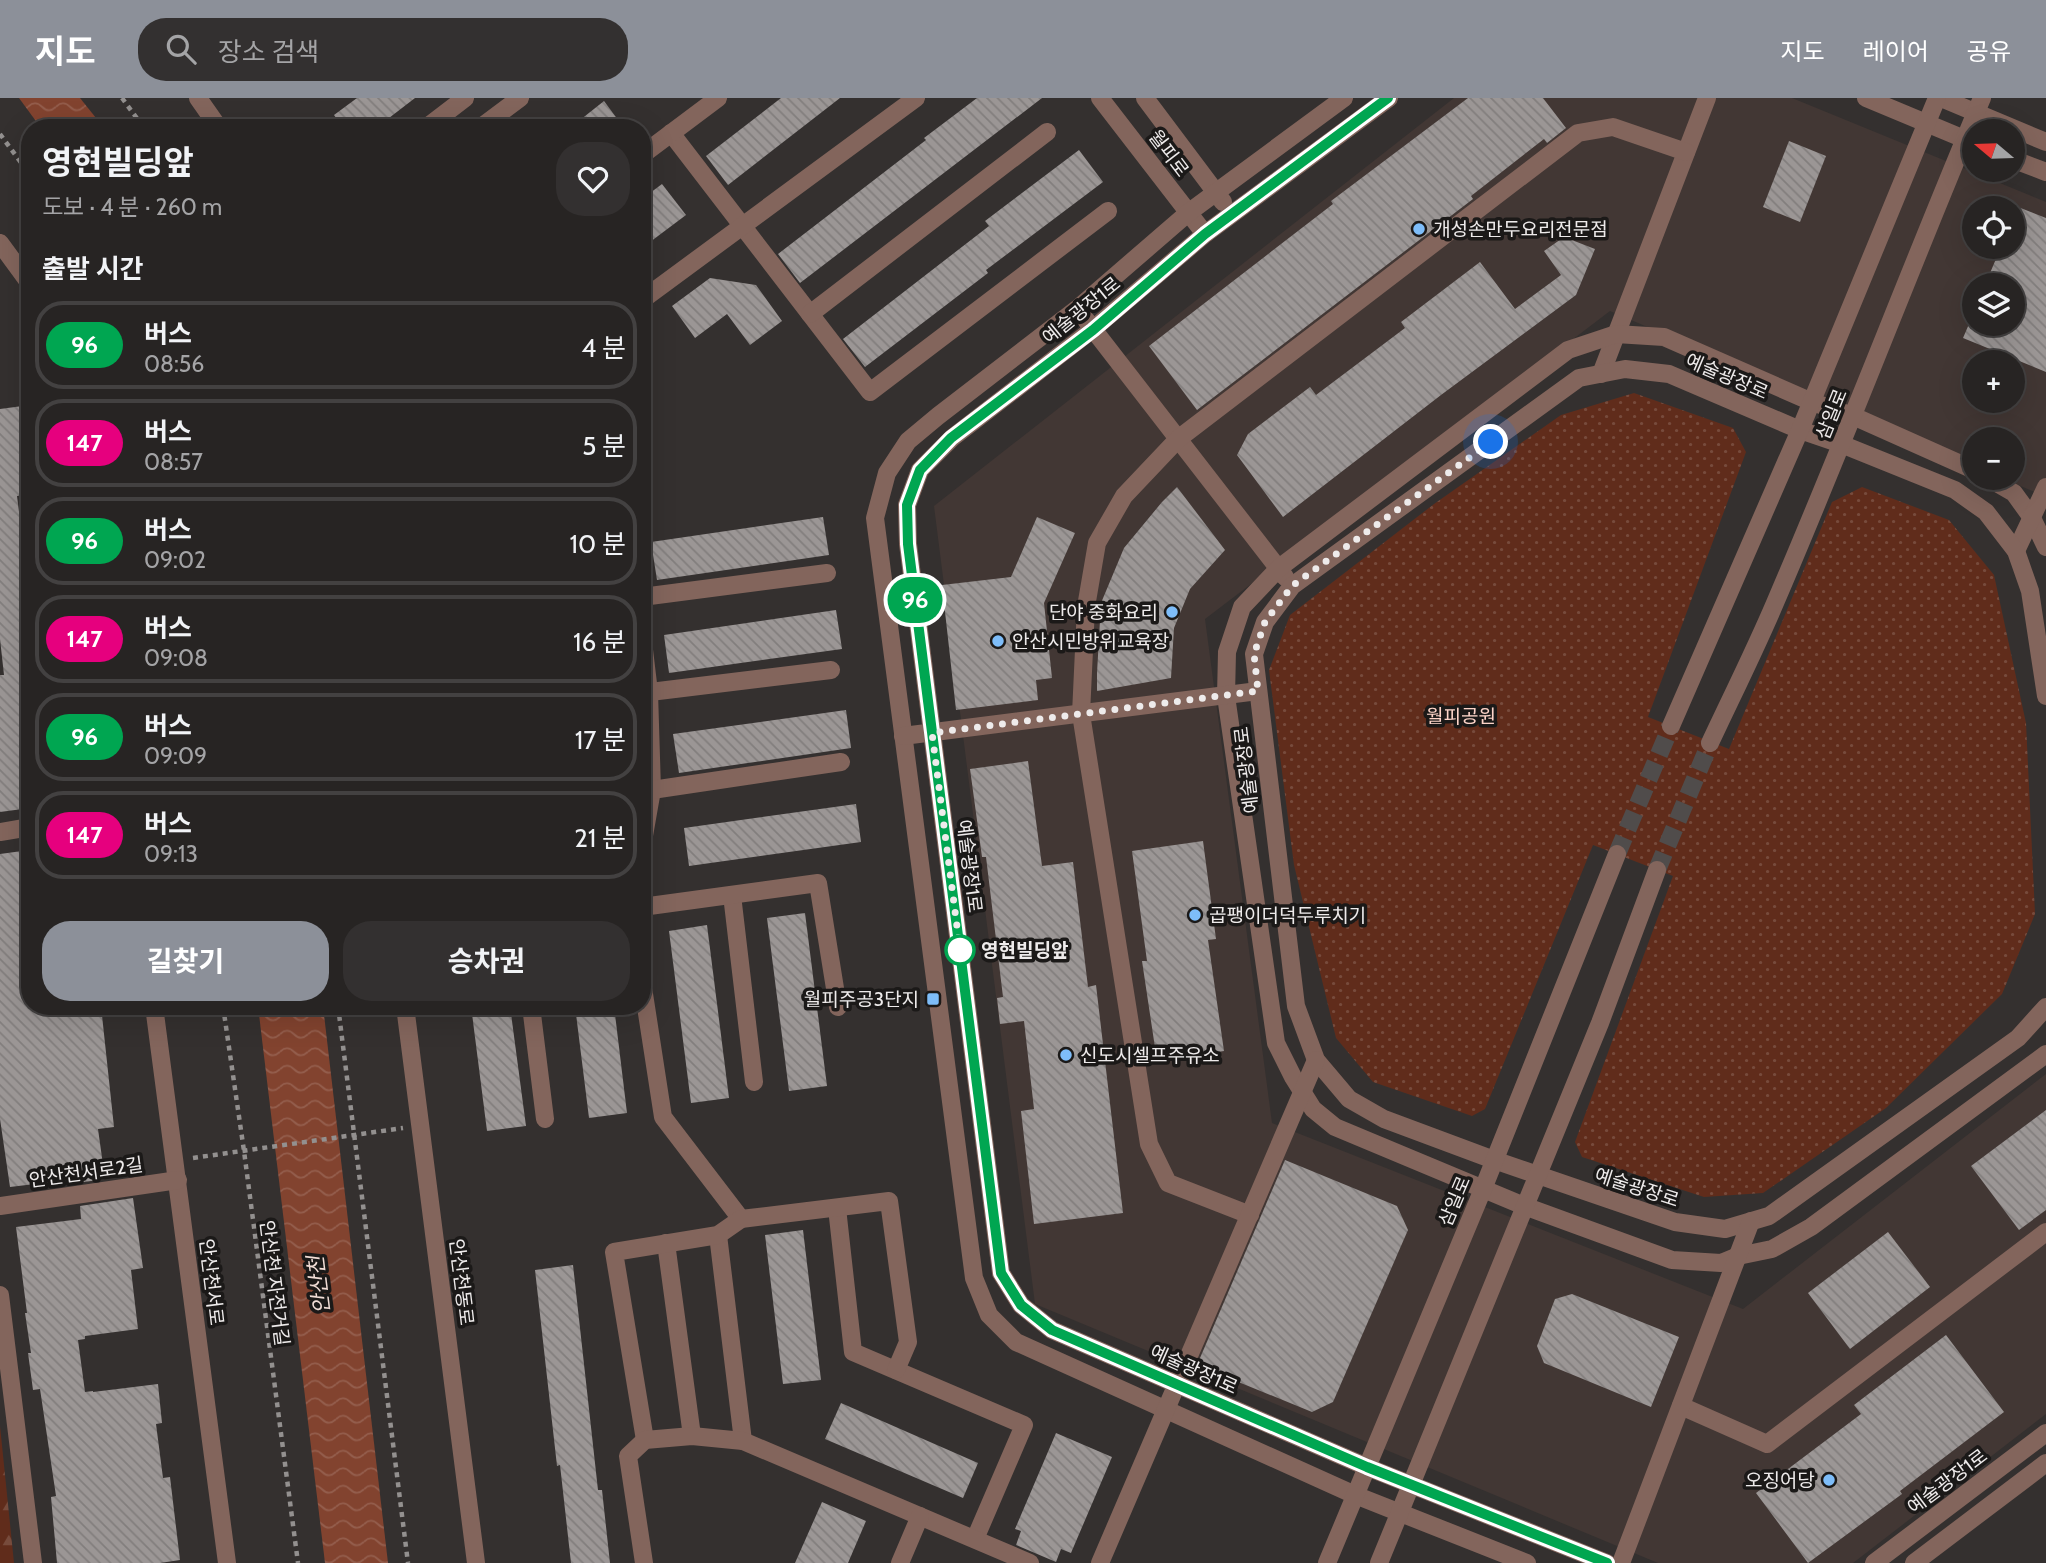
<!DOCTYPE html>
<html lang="ko">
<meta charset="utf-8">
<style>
body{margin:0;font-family:Cabin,"Noto Sans KR",sans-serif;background:#333030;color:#f1f3f6;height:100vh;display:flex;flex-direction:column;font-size:26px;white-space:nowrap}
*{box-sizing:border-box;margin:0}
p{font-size:23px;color:#a4a4a6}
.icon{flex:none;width:38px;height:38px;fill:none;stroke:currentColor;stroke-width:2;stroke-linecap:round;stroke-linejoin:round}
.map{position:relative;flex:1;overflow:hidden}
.details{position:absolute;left:21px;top:21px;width:630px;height:896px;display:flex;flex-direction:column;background:#272423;border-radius:28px;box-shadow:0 7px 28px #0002,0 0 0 2px #434141}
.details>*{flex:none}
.badge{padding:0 14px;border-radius:23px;font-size:24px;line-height:46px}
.needle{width:46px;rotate:289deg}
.tools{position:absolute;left:1962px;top:21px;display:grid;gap:14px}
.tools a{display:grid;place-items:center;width:63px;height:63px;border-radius:50%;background:#272423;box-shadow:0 7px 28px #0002,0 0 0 2px #434141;font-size:35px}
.you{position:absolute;width:35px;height:35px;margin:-18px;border:5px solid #fff;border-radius:50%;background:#1a73e8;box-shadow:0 0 0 10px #1a73e833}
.map>.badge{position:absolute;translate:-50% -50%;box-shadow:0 0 0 4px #fff}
h2{padding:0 21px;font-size:26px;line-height:63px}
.round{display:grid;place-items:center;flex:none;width:74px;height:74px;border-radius:28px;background:#333030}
.head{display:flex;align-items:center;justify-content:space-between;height:119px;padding:0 21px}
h1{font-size:33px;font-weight:700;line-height:52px}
.button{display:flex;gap:14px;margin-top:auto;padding:14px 21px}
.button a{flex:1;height:80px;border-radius:28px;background:#8c9099;color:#fff;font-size:28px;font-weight:700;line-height:80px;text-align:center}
.button a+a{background:#333030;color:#f1f3f6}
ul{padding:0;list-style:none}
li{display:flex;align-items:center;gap:21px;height:88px;margin:0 14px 10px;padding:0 7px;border:4px solid #434141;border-radius:28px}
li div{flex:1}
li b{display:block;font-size:26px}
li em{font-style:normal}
li .badge{min-width:77px;font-weight:700;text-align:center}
header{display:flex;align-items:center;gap:42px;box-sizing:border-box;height:98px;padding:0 35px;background:#8c9099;color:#fff}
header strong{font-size:33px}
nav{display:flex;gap:38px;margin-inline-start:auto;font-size:24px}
.search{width:490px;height:63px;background:#333030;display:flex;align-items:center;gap:18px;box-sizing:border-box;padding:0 24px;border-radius:28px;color:#a4a4a6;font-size:26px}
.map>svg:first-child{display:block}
.built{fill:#423734;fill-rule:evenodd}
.forest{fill:url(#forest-firs)}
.park{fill:url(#park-dots)}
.water{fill:url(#water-waves)}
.building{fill:url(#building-back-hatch)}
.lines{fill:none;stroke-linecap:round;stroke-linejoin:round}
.minor-tunnel{stroke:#504c4b;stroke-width:18;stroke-dasharray:18 9;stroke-linecap:butt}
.path{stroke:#93908f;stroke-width:4.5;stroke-dasharray:5 5;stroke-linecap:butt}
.minor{stroke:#83655c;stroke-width:18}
.line-casing{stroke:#fff;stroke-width:16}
.line{stroke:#00a651;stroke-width:10}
.walk{stroke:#eeebeb;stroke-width:7;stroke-dasharray:0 12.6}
.poi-dot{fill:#7ebdf9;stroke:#1b1918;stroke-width:2.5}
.stop-dot{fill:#fff;stroke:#00a651;stroke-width:3.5}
.labels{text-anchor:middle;stroke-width:7;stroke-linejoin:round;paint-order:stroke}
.street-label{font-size:19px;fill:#eeebeb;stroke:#1b1918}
.poi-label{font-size:19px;fill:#eeebeb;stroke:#1b1918;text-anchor:start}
.park-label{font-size:19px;fill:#fdd4c8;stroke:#1b1918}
.stop-label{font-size:19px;font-weight:bold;fill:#eeebeb;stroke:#1b1918;text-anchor:start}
.water-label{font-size:21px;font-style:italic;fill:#f1ddd6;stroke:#1b1918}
</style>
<header>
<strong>지도</strong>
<div class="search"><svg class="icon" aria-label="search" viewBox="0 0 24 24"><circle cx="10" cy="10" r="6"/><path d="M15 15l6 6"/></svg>장소 검색</div>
<nav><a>지도</a><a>레이어</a><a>공유</a></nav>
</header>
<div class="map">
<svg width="2046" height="1465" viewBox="0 0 2046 1465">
<defs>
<pattern id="forest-firs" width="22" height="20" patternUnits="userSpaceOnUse" patternTransform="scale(1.75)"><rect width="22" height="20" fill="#602c1b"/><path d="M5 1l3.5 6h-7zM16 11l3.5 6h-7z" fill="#774b3c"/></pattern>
<pattern id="park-dots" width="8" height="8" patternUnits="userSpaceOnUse" patternTransform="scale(1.75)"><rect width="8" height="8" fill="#602c1b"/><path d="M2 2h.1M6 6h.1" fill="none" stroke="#774b3c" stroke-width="1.8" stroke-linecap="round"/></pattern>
<pattern id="water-waves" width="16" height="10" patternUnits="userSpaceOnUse" patternTransform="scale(1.75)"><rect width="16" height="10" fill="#82432f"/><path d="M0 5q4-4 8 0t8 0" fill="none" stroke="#945e4d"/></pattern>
<pattern id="building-back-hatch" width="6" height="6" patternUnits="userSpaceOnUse" patternTransform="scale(1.75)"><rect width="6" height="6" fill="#9b9695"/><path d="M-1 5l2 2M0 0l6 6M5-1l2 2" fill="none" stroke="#827e7d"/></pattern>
</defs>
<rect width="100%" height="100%" fill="#34302f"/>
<path class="built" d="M1454 0H1792L2046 104V399L2002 380H2012V341H1974V368L1610 213 1205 521 1272 1025 1743 1211 2046 976V1316L1853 1465H1658L1035 1206 934 408ZM1974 110H2012V149H1974ZM1974 187H2012V226H1974ZM1974 264H2012V303H1974Z"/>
<polygon class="forest" points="0,1328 14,1465 0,1465"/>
<polygon class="park" points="1634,295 1733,330 1746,354 1648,619 1729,651 1832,404 1862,389 1949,422 1994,477 2026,625 2035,816 2002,896 1886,1010 1763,1095 1704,1099 1582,1059 1575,1044 1673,778 1593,747 1485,1011 1472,1018 1373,984 1336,940 1294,767 1269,572 1290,517 1434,406 1561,317"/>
<g class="water">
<polygon points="19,0 80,0 104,30 41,30"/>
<polygon points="258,908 323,908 388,1465 325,1465"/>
</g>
<g class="building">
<polygon points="357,0 415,0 376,30 343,30 334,17"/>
<polygon points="781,0 840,0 728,87 706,58"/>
<polygon points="977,0 1042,0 800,185 778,156 926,42 924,40"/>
<polygon points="1468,0 1543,0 1566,30 1547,45 1544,41 1471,98 1473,101 1197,312 1149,248 1333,106 1331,103"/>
<polygon points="604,3 624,30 570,30"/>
<polygon points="1789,43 1826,58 1800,124 1763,109"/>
<polygon points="1079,52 1103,84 986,172 988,175 865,269 843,241 989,128 985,123"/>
<polygon points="662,86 686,117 642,150 642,101"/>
<polygon points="2018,109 2046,120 2046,274 1963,240 1969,226 2012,226 2012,187 1985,187 2001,149 2012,149 2012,121"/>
<polygon points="1564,139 1595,151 1576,197 1441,297 1283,419 1237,357 1248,336 1310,289 1316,297 1405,230 1401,224 1480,164 1515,211 1561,177 1544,153"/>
<polygon points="710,180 756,187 782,223 750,247 727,216 695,240 672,208"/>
<polygon points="30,307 30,396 17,398 30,501 30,710 0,714 0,577 4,577 0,541 0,311"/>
<polygon points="1177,389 1225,452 1190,491 1174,530 1171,580 1097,593 1097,575 1101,505 1124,450 1162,404"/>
<polygon points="823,419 829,457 657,482 651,444"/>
<polygon points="1037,419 1075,435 1044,505 1052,580 1036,582 1038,602 956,612 942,487 1011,479"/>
<polygon points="836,512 842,551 669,575 664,537"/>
<polygon points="846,612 851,650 679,675 673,636"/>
<polygon points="1028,663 1042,768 1073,764 1088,889 1096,887 1123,1115 1034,1126 1021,1013 1034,1011 1024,923 1000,926 997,900 1003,899 986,759 982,759 970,671"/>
<polygon points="856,706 861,744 689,768 684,730"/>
<polygon points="1203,743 1216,841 1208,842 1224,953 1157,963 1142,863 1147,863 1132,753"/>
<polygon points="22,753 30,820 30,908 101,908 114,1029 98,1031 105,1081 77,1085 76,1081 10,1089 0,1021 0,756"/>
<polygon points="805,815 827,988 789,993 767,820"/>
<polygon points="707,827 729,1000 691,1005 669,833"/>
<polygon points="471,908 510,908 526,1028 487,1033"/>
<polygon points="575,908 614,908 627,1015 589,1020"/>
<polygon points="2046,1012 2046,1112 2019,1132 1971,1068"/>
<polygon points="1285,1062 1397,1108 1408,1132 1333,1304 1312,1314 1197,1267"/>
<polygon points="133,1100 143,1170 131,1172 138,1231 85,1238 85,1241 78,1242 85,1294 93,1293 93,1294 158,1286 162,1325 156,1326 163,1380 170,1379 180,1462 160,1465 57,1465 51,1399 56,1398 40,1291 33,1292 28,1255 31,1255 25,1215 27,1215 16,1129 81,1121 80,1108"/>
<polygon points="803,1132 821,1282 783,1286 765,1137"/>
<polygon points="1888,1134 1930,1189 1850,1251 1808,1195"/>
<polygon points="573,1167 598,1392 602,1392 610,1465 571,1465 560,1367 557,1368 535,1172"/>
<polygon points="1572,1196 1679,1239 1651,1309 1544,1265 1537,1248 1555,1201"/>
<polygon points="1946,1237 2004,1314 1900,1393 1902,1396 1808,1465 1756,1395 1861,1316 1854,1307"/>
<polygon points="841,1305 978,1365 963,1400 825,1341"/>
<polygon points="1056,1335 1112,1359 1071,1455 1061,1451 1056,1464 1016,1447 1021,1433 1015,1431"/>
<polygon points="822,1404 866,1423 848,1465 795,1465"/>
</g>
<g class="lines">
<g class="minor-tunnel">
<polyline points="1617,756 1671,628"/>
<polyline points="1657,772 1710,645"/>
</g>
<g class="path">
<polyline points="122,0 144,30"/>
<polyline points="179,30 189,22"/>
<polyline points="0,36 30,77"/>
<polyline points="223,908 244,1053 298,1465"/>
<polyline points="338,908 408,1465"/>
<polyline points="193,1060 403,1030"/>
</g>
<g class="minor">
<polyline points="198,0 219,30"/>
<polyline points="1100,0 1205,136"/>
<polyline points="1145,0 1223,104"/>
<polyline points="1344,0 1188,115 1077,211 938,318 908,343 887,375 875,420 974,1180 989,1217 1016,1244 1355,1397 1527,1465"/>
<polyline points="1389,0 1205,136 1093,231 952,340 920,372 907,407 908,446 1001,1175 1021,1207 1052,1232 1367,1369 1607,1465"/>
<polyline points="1866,0 1974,45"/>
<polyline points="1941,0 2046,44"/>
<polyline points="426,30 465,0"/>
<polyline points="480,30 520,0"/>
<polyline points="671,35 870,294 1108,113"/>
<polyline points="642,57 718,0"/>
<polyline points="2012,61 2046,74"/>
<polyline points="0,145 30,186"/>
<polyline points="642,202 916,0"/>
<polyline points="810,216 1047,34"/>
<polyline points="1086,222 1285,479"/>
<polyline points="1601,276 1707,0"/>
<polyline points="1974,372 1853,318 1812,304 1664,239 1616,236 1568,252 1279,470 1242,509 1227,554 1226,598 1276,945 1293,979 1313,1011 1335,1029 1524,1108 1672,1162 1721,1165 1738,1158 1772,1151 1811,1129 2046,956"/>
<polyline points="1988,380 2014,395 2032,420 2046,449"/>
<polyline points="2016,453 2046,389"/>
<polyline points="642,499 827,475"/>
<polyline points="642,535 649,594 652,692 642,749"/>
<polyline points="642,595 831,572"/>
<polyline points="2046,598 2030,493 2016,453 1986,414 1955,392 1841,346 1800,332 1669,276 1625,271 1579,280 1292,488 1265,524 1254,556 1296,908 1316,962 1349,1001 1384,1021 1494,1062 1675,1124 1725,1131 1769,1118 2018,940 2046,909"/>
<polyline points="1671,628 1800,332 1937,0"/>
<polyline points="903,638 1258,593"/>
<path d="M1710 645C1732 598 1755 552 1775 505 1847 338 1911 168 1982 0"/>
<polyline points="652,692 841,664"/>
<polyline points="0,734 30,729"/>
<polyline points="732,797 754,984"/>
<polyline points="642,809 818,785 838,909"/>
<polyline points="642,883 663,1019 741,1121"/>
<polyline points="154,908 227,1465"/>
<polyline points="405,908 476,1465"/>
<polyline points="531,908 545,1021"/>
<polyline points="0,1108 178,1082"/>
<polyline points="837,1110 853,1254 1024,1327 975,1441"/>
<polyline points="1250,1117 1168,1085 1149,1046 1081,616 1086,509 1097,445 1124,398 1178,341 1578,35 1613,29 1686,54"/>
<polyline points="718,1137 743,1343"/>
<polyline points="666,1145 692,1338"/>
<polyline points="0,1197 33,1465"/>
<polyline points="1681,1308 1767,1346 2046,1134"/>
<polyline points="645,1342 614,1154 718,1137 741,1121 889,1103 908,1244 896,1272"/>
<polyline points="644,1465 628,1358 645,1342 692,1338 743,1343 1030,1465"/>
<polyline points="900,1465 920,1418"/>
<polyline points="1100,1465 1316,962"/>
<polyline points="1327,1465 1483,1091 1617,756"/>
<polyline points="1379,1465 1600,925 1657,772"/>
<polyline points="1621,1465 1751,1123"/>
<polyline points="1874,1465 2046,1335"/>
<polyline points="1914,1465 2046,1365"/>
</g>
</g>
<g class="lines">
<g class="line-casing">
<polyline id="line" points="1388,0 1205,136 1093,232 951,340 920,372 907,407 908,446 1001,1175 1021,1207 1052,1232 1367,1369 1607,1465"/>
</g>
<use href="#line" class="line"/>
<polyline class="walk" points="960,852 932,635 1258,593 1254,556 1265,524 1292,488 1491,344"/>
</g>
<g class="poi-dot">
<circle cx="1419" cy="131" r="7"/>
<circle cx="1172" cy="514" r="7"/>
<circle cx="998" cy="543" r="7"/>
<circle cx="1195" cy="817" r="7"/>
<rect x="926" y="894" width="14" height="14" rx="3.5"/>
<circle cx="1066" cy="957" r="7"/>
<circle cx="1829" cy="1382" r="7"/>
</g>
<circle class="stop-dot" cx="960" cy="852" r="14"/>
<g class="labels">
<g class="street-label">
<text transform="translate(1169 55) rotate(53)" y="7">월피로</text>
<text transform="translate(1081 212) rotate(-39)" y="7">예술광장1로</text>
<text transform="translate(1727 278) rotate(23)" y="7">예술광장로</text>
<text transform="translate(1831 316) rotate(-68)" y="7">삼일로</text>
<text transform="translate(1246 672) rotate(-97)" y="7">예술광장로</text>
<text transform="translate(970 768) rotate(83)" y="7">예술광장1로</text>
<text transform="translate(86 1074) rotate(-8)" y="7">안산천서로2길</text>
<text transform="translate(1637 1089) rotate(18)" y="7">예술광장로</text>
<text transform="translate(1454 1103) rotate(-67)" y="7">삼일로</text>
<text transform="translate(212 1184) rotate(83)" y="7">안산천서로</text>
<text transform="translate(462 1184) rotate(83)" y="7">안산천동로</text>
<text transform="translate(275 1185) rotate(83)" y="7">안산천 자전거길</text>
<text transform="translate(1194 1271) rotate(24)" y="7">예술광장1로</text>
<text transform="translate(1947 1383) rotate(-37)" y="7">예술광장1로</text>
</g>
<g class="poi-label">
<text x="1433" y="138">개성손만두요리전문점</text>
<text x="1158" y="521" text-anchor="end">단야 중화요리</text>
<text x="1012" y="550">안산시민방위교육장</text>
<text x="1209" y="824">곱팽이더덕두루치기</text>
<text x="919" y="908" text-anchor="end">월피주공3단지</text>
<text x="1080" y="964">신도시셀프주유소</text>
<text x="1815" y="1389" text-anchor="end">오징어당</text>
</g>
<g class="park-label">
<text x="1461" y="625">월피공원</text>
</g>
<g class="stop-label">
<text x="981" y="859">영현빌딩앞</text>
</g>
<g class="water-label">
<text transform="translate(319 1187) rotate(-97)" y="7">안산천</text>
</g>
</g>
</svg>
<div class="tools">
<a><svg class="needle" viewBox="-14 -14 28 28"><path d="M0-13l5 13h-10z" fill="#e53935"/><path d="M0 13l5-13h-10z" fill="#a4a4a6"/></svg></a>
<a><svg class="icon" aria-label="locate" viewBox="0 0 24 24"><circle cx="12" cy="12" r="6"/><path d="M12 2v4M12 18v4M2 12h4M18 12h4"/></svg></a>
<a><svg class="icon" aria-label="layers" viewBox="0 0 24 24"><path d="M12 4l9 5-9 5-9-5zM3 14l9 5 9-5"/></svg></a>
<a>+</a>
<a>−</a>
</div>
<div class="you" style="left:1491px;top:344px"></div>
<b class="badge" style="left:915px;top:502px;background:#00a651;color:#fff">96</b>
<section class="details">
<div class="head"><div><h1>영현빌딩앞</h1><p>도보 · 4 분 · 260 m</p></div><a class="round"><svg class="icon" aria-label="heart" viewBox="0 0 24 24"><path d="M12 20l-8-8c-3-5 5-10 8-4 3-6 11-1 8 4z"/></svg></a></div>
<h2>출발 시간</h2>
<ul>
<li><span class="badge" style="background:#00a651;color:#fff">96</span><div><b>버스</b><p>08:56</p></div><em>4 분</em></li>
<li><span class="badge" style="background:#e6007e;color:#fff">147</span><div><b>버스</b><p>08:57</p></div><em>5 분</em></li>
<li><span class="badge" style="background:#00a651;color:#fff">96</span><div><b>버스</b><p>09:02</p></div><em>10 분</em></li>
<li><span class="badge" style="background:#e6007e;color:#fff">147</span><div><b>버스</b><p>09:08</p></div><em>16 분</em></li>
<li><span class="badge" style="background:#00a651;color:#fff">96</span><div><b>버스</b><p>09:09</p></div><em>17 분</em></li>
<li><span class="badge" style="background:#e6007e;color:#fff">147</span><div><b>버스</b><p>09:13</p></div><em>21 분</em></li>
</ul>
<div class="button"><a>길찾기</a><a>승차권</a></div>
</section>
</div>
